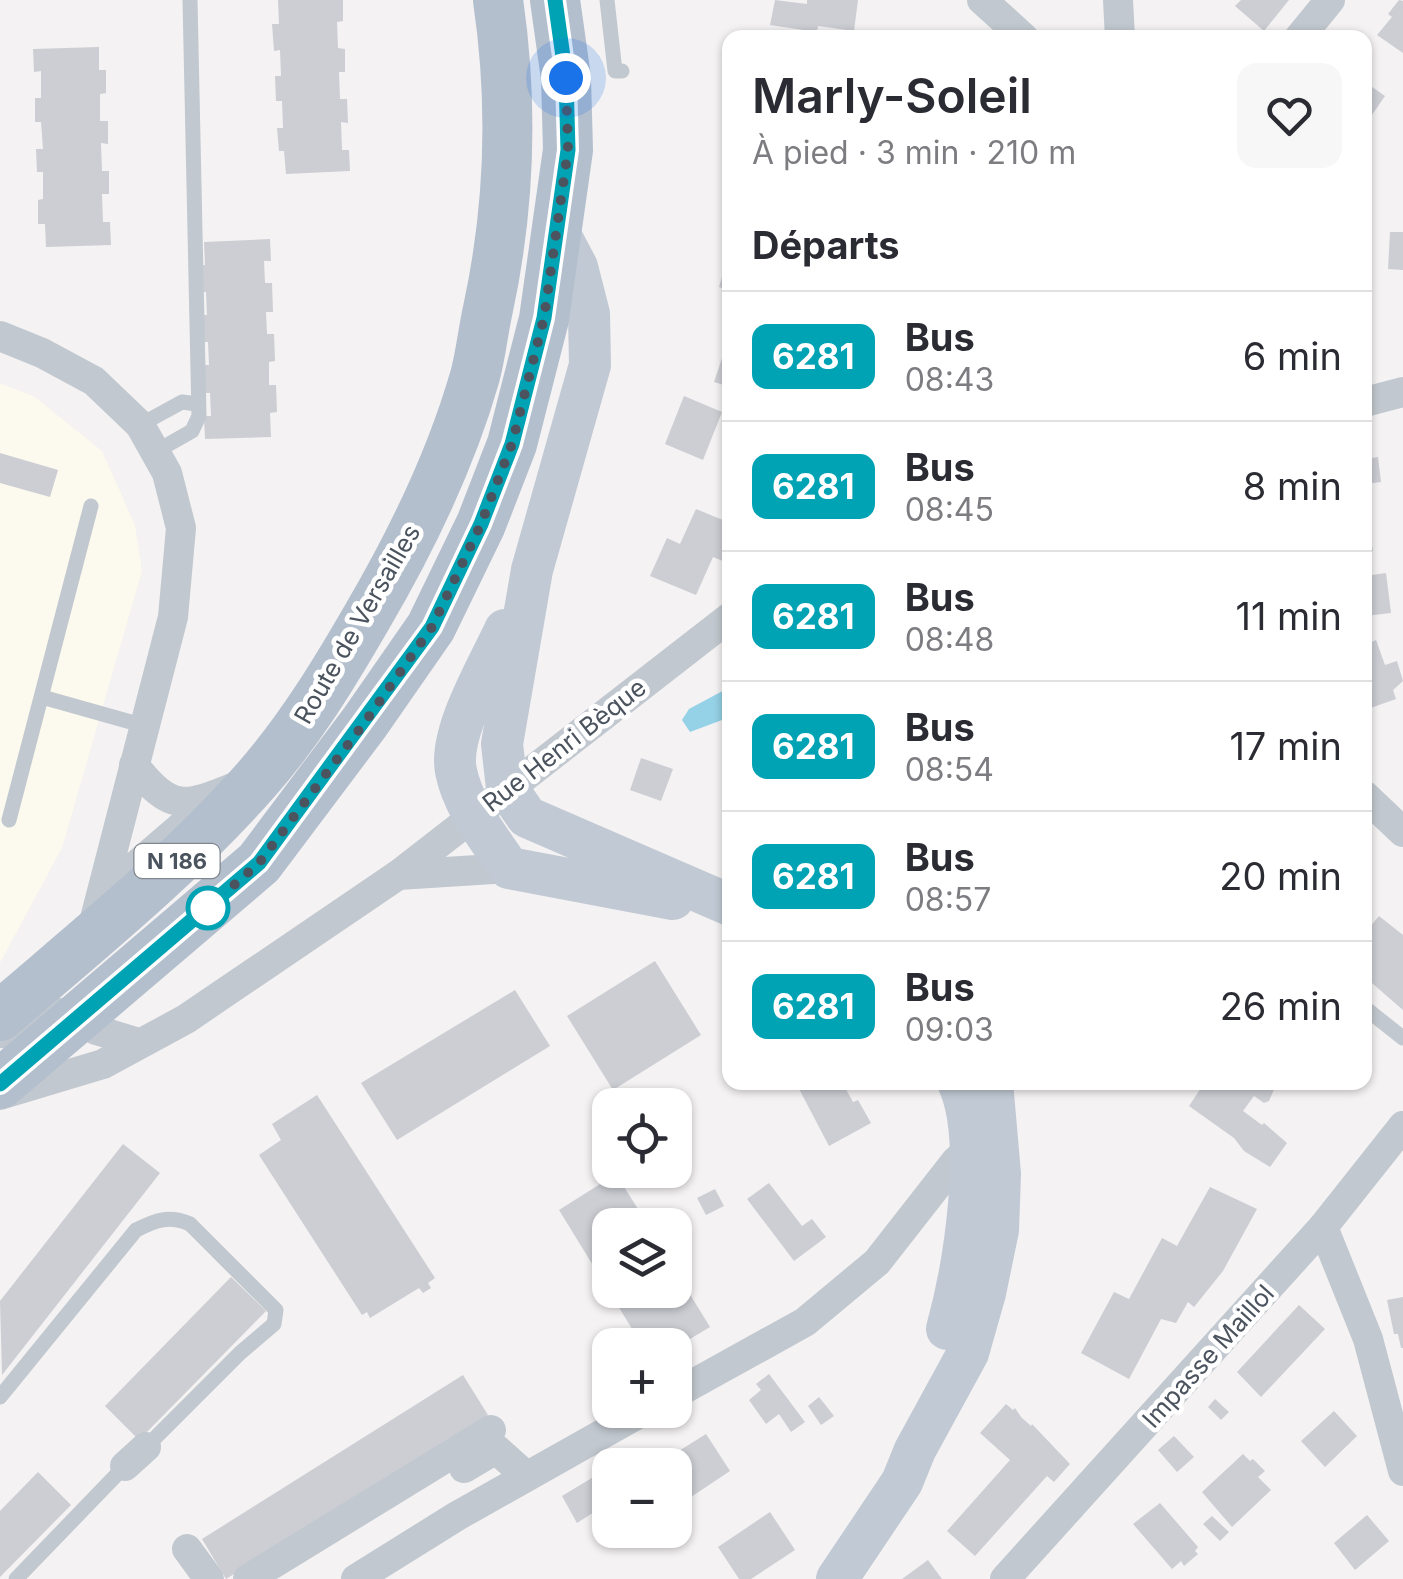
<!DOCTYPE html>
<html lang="fr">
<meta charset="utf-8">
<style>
body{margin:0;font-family:Inter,sans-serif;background:#f7f7f7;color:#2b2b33;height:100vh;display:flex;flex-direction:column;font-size:38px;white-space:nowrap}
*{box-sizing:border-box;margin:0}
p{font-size:32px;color:#7c7c81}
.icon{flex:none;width:55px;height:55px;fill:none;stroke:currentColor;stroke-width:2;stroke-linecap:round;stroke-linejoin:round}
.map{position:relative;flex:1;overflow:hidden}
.panel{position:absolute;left:722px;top:30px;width:650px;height:1060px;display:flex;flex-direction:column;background:#fff;border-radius:20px;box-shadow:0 2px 8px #0004}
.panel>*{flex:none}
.badge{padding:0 20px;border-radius:15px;font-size:35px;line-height:65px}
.tools{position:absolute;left:592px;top:1088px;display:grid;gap:20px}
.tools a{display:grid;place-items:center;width:100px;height:100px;border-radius:20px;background:#fff;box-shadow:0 2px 8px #0004;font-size:50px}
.you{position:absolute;width:50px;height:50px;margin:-25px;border:8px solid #fff;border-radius:50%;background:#1a73e8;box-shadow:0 0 0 15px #1a73e833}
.map>.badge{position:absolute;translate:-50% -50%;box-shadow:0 0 0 5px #fff}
h2{padding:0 30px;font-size:38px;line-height:90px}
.round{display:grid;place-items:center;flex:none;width:105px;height:105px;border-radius:20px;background:#f7f7f7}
.head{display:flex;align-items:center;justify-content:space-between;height:170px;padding:0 30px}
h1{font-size:48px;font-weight:600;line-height:75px}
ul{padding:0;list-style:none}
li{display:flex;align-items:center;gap:30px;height:130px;padding:0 30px;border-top:2px solid #e1e1e2}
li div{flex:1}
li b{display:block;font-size:38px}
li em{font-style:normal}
li .badge{min-width:110px;font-weight:700;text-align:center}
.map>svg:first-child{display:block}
.commercial{fill:#fcf9ee}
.water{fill:#95d1e7}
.building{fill:#ccced4}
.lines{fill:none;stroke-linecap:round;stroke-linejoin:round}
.lane{stroke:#c1c8cf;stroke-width:15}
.street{stroke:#c1c8cf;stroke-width:30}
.secondary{stroke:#c1c9d4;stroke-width:42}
.primary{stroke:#b4bfce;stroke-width:50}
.line-casing{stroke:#fff;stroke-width:22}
.line{stroke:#00a3b4;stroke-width:15}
.walk{stroke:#4b545e;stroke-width:10;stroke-dasharray:0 18}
.stop-dot{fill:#fff;stroke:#00a3b4;stroke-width:5}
.labels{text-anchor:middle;stroke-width:9;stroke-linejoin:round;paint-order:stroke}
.shield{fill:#fff;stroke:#81878e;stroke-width:2.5}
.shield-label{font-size:22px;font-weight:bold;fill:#4b545e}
.street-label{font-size:25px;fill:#4b545e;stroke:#fff}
</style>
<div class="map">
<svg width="1403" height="1579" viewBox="0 0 1403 1579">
<rect width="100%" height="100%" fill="#f4f2f2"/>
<polygon class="commercial" points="0,383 35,397 102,451 135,525 142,571 62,848 0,963"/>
<polygon class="water" points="730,687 730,717 690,732 682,720 689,709"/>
<g class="building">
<polygon points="278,0 343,0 343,21 337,22 338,48 345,49 345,72 339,72 340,99 347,99 348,123 341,122 342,150 349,150 350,171 286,174 284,151 279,151 277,128 283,128 282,101 276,101 275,76 281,76 280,50 274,51 272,24 279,24"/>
<polygon points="775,0 807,4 807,0 858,0 854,31 818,26 817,32 770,25"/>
<polygon points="1241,0 1289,0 1264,31 1235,6"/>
<polygon points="1399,0 1403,1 1403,53 1377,35 1392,17 1388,14"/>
<polygon points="99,47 99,70 106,70 106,93 100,94 100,121 108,121 108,144 101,143 102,171 109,171 109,194 102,194 103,222 110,222 111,245 46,247 45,224 38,224 38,200 43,199 43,172 37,172 36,149 43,149 41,122 35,122 35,98 41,98 41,71 34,72 33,49"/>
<polygon points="1365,82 1385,96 1365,125"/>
<polygon points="1390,232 1403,232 1403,270 1388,269"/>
<polygon points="270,239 271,261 264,261 265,283 272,283 273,312 266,312 267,334 274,334 275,361 269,362 269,385 276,385 277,412 270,413 271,437 205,439 204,416 211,416 210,393 203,393 202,365 209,365 208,342 202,342 201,315 207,315 206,292 200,292 199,266 205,265 204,242"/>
<polygon points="729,254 730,254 730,291 719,287"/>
<polygon points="729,337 730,337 730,387 714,382"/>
<polygon points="684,396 722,412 703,460 665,444"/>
<polygon points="0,453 58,470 50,497 0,483"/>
<polygon points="1378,457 1381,482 1365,484 1365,459"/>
<polygon points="696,509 730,523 730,564 713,557 696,595 650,576 667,538 680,544"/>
<polygon points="1365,518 1367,518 1373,551 1365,552"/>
<polygon points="1386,573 1391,613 1365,616 1365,576"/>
<polygon points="1376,640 1385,665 1397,661 1403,681 1393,690 1396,699 1365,710 1365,645"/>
<polygon points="641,758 673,769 661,801 630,790"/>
<polygon points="1379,916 1403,935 1403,1010 1365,977 1365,933"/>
<polygon points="655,961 701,1035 613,1090 567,1016"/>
<polygon points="515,990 550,1046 397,1140 361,1083"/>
<polygon points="801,1082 842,1082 853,1102 858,1100 871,1123 829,1146 797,1085"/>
<polygon points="1205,1082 1268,1082 1275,1087 1269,1101 1264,1103 1254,1096 1243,1111 1262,1125 1264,1123 1287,1143 1270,1167 1244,1151 1234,1138 1189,1106"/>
<polygon points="317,1095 435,1278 428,1283 431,1288 423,1293 419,1288 370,1318 367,1312 362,1315 259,1155 281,1140 272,1124"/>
<polygon points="123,1144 160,1173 2,1375 0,1301"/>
<polygon points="616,1174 648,1225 610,1225 610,1290 675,1290 675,1270 710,1327 675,1348 675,1345 642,1345 559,1210"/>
<polygon points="769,1183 802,1226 812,1219 826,1237 794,1261 747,1199"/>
<polygon points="1210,1187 1257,1209 1223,1271 1194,1307 1188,1302 1176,1323 1161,1319 1129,1379 1081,1353 1114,1292 1129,1299 1162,1238 1177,1246"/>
<polygon points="715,1189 724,1206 706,1215 697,1198"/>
<polygon points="231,1277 266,1311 139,1440 105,1406"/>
<polygon points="1403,1297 1403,1348 1401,1348 1398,1334 1394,1334 1387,1300"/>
<polygon points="1299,1305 1325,1329 1261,1397 1237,1372"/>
<polygon points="769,1374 805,1422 791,1432 779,1414 766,1424 749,1400 761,1390 756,1384"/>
<polygon points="463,1375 488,1415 226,1579 202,1539"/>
<polygon points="819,1397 834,1416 821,1425 808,1406"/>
<polygon points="1215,1399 1229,1412 1221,1420 1208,1407"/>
<polygon points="1006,1404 1013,1410 1015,1408 1021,1417 1031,1426 1032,1424 1070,1464 1054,1482 1047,1476 975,1556 947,1531 1010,1460 980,1433"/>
<polygon points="1334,1411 1357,1436 1325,1467 1301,1441"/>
<polygon points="706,1434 730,1471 688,1499 675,1479 675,1465 666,1465 663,1461"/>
<polygon points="1174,1436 1194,1457 1177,1472 1158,1450"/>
<polygon points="1243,1454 1250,1461 1253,1459 1265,1471 1258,1477 1271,1490 1232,1527 1202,1492"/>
<polygon points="610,1467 610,1502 577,1523 562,1496"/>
<polygon points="38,1472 71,1505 0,1577 0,1511"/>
<polygon points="1160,1503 1198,1547 1195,1551 1198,1554 1184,1566 1181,1561 1172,1569 1133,1524"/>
<polygon points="770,1512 795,1550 751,1579 739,1579 718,1547"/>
<polygon points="1367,1515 1389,1541 1355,1570 1334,1543"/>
<polygon points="1212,1516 1229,1532 1220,1541 1203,1524"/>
<polygon points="928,1560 942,1579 902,1579"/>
</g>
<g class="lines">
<g class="lane">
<polyline points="607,0 615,71 622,71"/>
<polyline points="140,425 182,402 197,404"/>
<polyline points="155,452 192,431 199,416 190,0"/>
<polyline points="42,697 145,726"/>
<polyline points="9,820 91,506"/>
<polyline points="110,878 195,805"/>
<polyline points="1365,1008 1403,1038"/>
<path d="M0 1397 136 1230C156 1220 169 1215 190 1224L276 1310 274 1324 240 1353 146 1447"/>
<polyline points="16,1579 125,1466"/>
</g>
<g class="street">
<polyline points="982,0 1024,38"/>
<polyline points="1118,0 1120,38"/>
<polyline points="1299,38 1330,0"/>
<polyline points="0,336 42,353 94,381 140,425 167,473 181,528 173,617 91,934"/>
<polyline points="1365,402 1403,392"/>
<path d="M134 765C171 812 184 808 237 786"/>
<polyline points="1365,796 1403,832"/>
<polyline points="398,875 509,868"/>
<polyline points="0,1033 14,1034 58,1013 82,1015 96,1030 139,1043"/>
<polyline points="0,1095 103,1064 186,1019 398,875 730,617"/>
<polyline points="1323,1227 1368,1339 1403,1471"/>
<polyline points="675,1394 805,1322 877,1262 956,1161 971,1148 977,1150"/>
<polyline points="125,1466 146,1447"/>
<polyline points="464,1468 496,1449 526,1476"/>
<polyline points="187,1549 209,1579"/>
<polyline points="248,1579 491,1430"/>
<polyline points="356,1579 457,1516 645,1410"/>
<polyline points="1005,1579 1323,1227 1403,1126"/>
</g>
<g class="secondary">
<polyline points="558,231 577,267 589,314 590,365 532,570 502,744 507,788 527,817 730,905"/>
<path d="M505 630C489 665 448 733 456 771 463 807 489 838 509 868L673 899"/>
<path d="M947 1329C964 1267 985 1141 958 1082"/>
<polyline points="837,1579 902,1482 915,1450 968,1353 985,1293 998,1230 1000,1174 992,1082"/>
</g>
<g class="primary">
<path d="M0 1016C88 940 179 867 256 780 300 730 334 674 367 617 411 542 451 460 475 376 481 354 483 331 488 309 510 207 513 102 498 0"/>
<polyline points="0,1084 259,863 365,722 431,627 481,524 512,444 544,319 568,150 566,78 555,0"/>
</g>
</g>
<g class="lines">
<g class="line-casing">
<polyline id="line" points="0,1084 259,863 432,627 481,524 512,444 544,318 568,150 566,78 555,0"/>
</g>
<use href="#line" class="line"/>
<polyline class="walk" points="208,908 201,914 259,863 365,722 432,627 481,524 512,444 544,318 568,150 566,78"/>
</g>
<circle class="stop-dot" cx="208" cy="908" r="20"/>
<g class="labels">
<rect class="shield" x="134.5" y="844" width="85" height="34" rx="8"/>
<g class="shield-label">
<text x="177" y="869">N 186</text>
</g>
<g class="street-label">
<text transform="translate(357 624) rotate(-60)" y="9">Route de Versailles</text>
<text transform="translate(564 745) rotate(-38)" y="9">Rue Henri Bèque</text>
<text transform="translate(1208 1356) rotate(-48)" y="9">Impasse Maillol</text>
</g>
</g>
</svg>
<div class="tools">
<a><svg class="icon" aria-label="locate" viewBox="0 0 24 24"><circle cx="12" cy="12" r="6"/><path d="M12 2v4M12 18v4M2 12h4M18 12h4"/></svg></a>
<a><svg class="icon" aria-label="layers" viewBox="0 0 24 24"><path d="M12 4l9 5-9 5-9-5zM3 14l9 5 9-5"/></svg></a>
<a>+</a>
<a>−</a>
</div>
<div class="you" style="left:566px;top:78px"></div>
<section class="panel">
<div class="head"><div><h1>Marly-Soleil</h1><p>À pied · 3 min · 210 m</p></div><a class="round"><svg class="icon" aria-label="heart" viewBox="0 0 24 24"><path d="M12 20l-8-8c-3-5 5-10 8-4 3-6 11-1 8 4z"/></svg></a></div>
<h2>Départs</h2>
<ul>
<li><span class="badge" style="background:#00a3b4;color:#fff">6281</span><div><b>Bus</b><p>08:43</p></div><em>6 min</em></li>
<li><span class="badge" style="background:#00a3b4;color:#fff">6281</span><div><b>Bus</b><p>08:45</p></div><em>8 min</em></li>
<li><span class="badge" style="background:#00a3b4;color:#fff">6281</span><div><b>Bus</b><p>08:48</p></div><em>11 min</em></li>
<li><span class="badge" style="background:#00a3b4;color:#fff">6281</span><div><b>Bus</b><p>08:54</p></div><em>17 min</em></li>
<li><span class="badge" style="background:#00a3b4;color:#fff">6281</span><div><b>Bus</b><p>08:57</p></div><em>20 min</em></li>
<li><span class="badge" style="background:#00a3b4;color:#fff">6281</span><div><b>Bus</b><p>09:03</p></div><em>26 min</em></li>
</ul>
</section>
</div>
